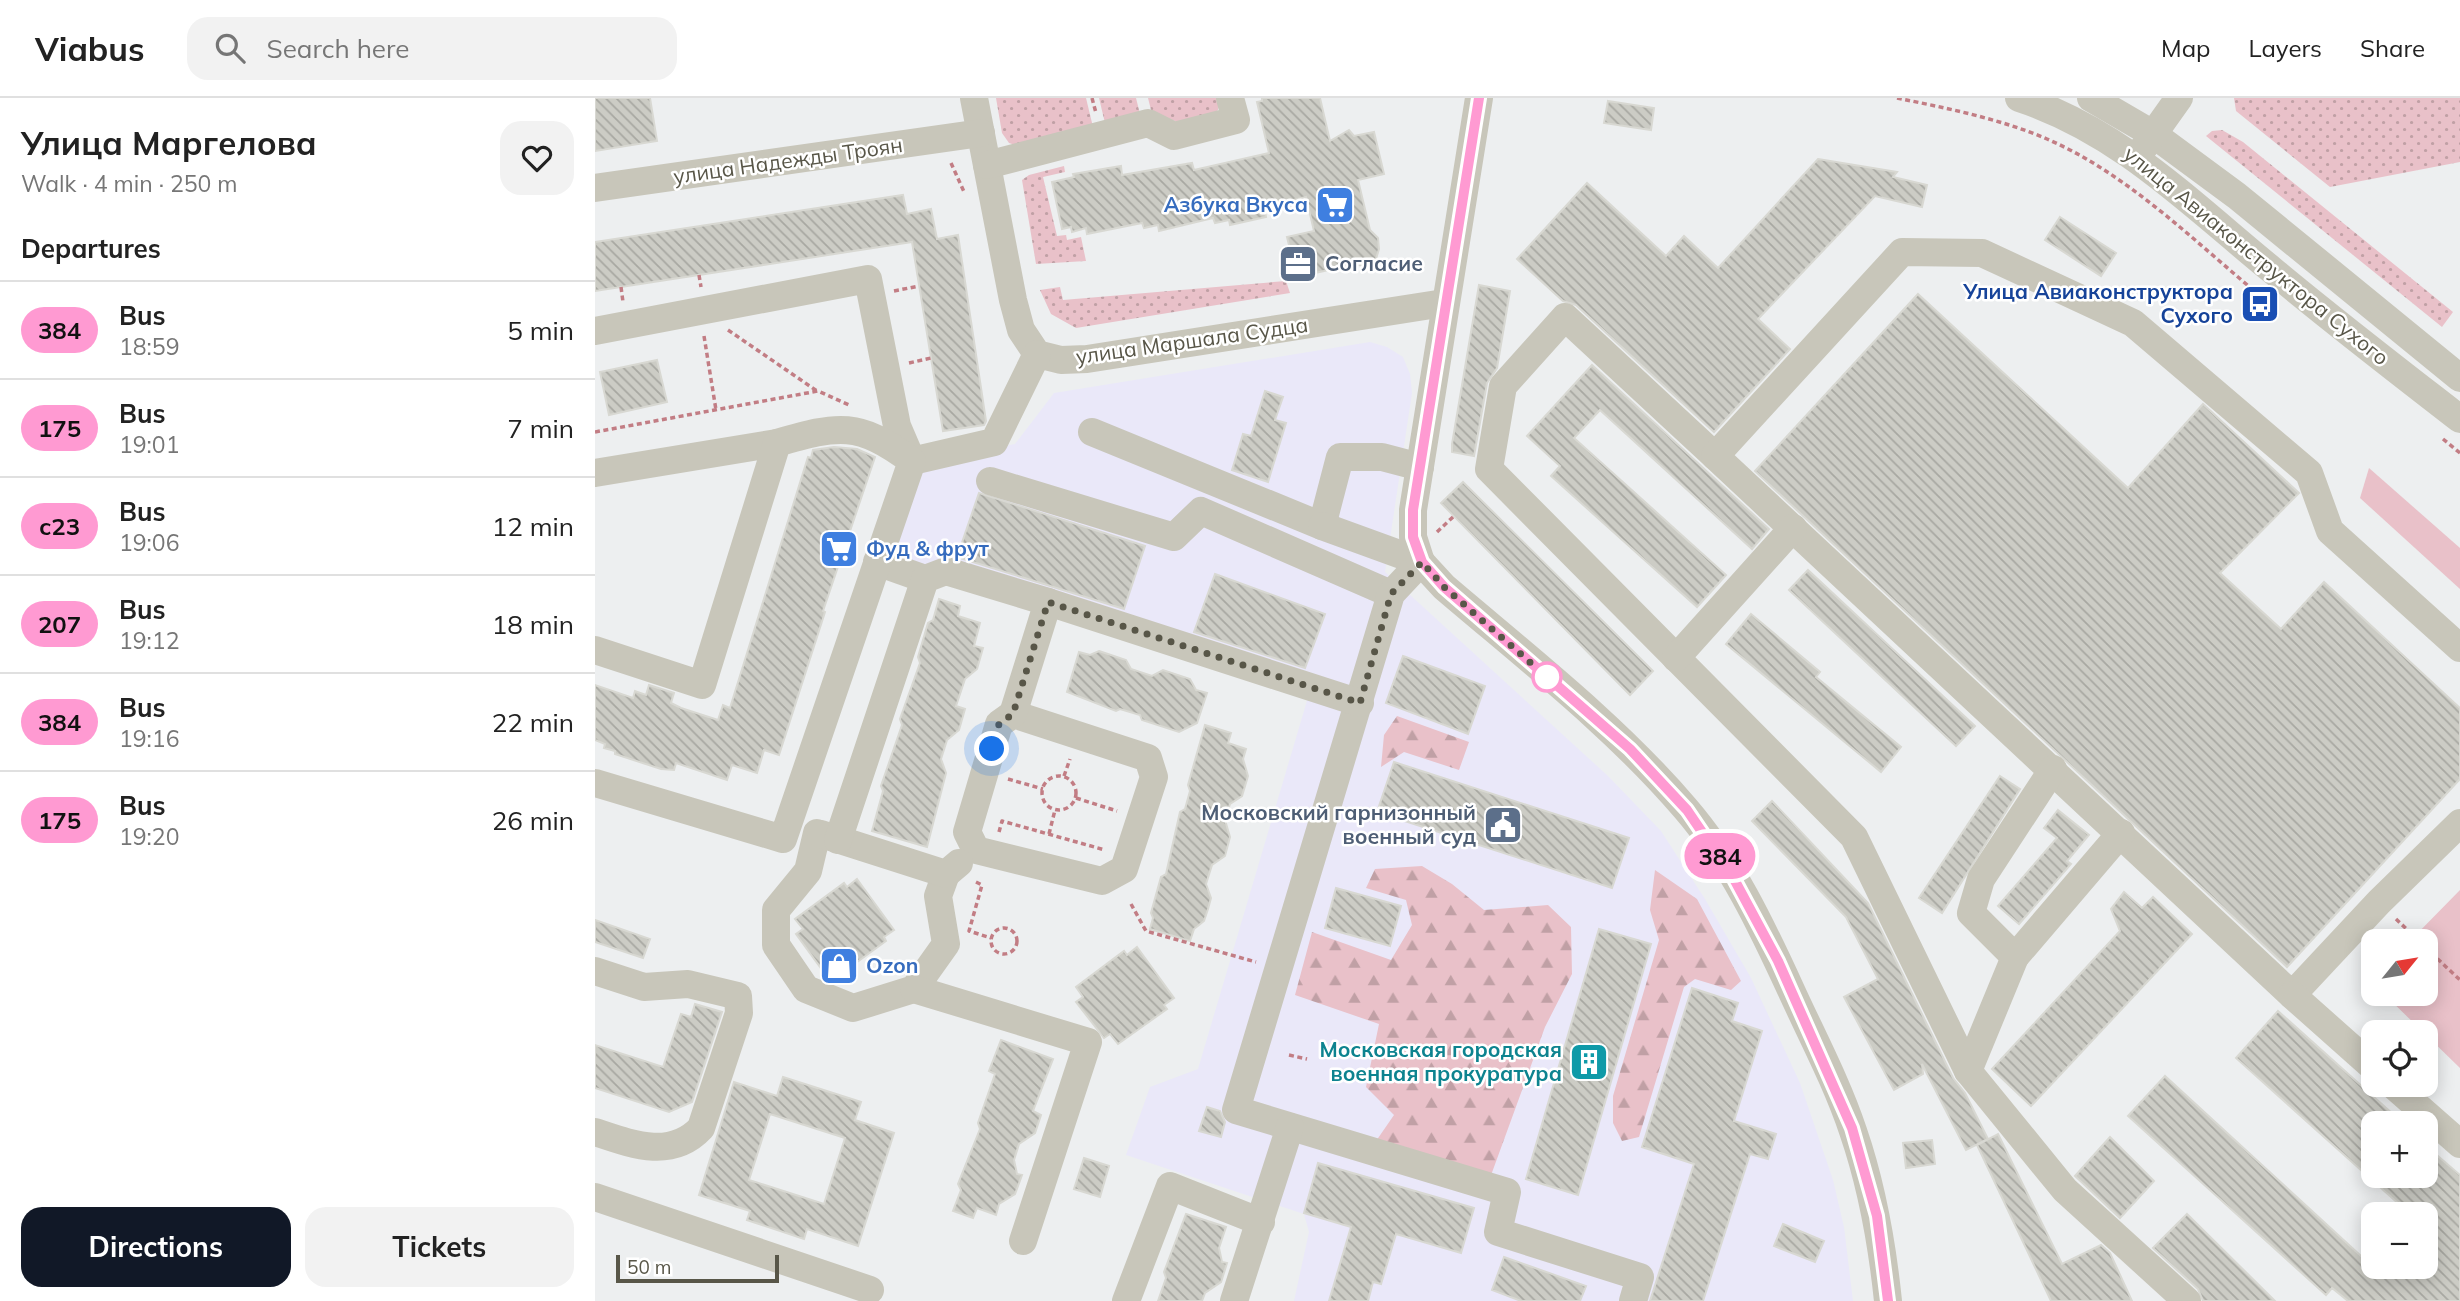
<!DOCTYPE html>
<meta charset="utf-8">
<style>
body{margin:0;font-family:Mulish,sans-serif;background:#f2f2f2;color:#222;height:100vh;display:flex;flex-direction:column;font-size:26px;white-space:nowrap}
*{box-sizing:border-box;margin:0}
p{font-size:23px;color:#767676}
.icon{flex:none;width:38px;height:38px;fill:none;stroke:currentColor;stroke-width:2;stroke-linecap:round;stroke-linejoin:round}
.map{position:relative;flex:1;overflow:hidden}
.sheet{display:flex;flex-direction:column;background:#fff;width:595px}
.sheet>*{flex:none}
.badge{padding:0 14px;border-radius:23px;font-size:24px;line-height:46px}
.needle{width:46px;rotate:60deg}
.controls{position:absolute;left:1766px;top:831px;display:grid;gap:14px}
.controls a{display:grid;place-items:center;width:77px;height:77px;border-radius:14px;background:#fff;box-shadow:0 4px 18px #0003;font-size:35px}
.scale{position:absolute;left:21px;bottom:18px;width:163px;box-sizing:border-box;padding-left:7px;border:4px solid #585648;border-top:0;font-size:19px;line-height:24px;white-space:nowrap;color:#585648;-webkit-text-stroke:5px #fff;paint-order:stroke}
.you{position:absolute;width:35px;height:35px;margin:-18px;border:5px solid #fff;border-radius:50%;background:#1a73e8;box-shadow:0 0 0 10px #1a73e833}
.map>.badge{position:absolute;translate:-50% -50%;box-shadow:0 0 0 4px #fff}
h2{padding:0 21px;font-size:26px;line-height:63px}
.round{display:grid;place-items:center;flex:none;width:74px;height:74px;border-radius:21px;background:#f2f2f2}
.overview{display:flex;align-items:center;justify-content:space-between;height:119px;padding:0 21px}
h1{font-size:33px;font-weight:700;line-height:52px}
.button{display:flex;gap:14px;margin-top:auto;padding:14px 21px}
.button a{flex:1;height:80px;border-radius:21px;background:#111827;color:#fff;font-size:28px;font-weight:700;line-height:80px;text-align:center}
.button a+a{background:#f2f2f2;color:#222}
ul{padding:0;list-style:none}
li{display:flex;align-items:center;gap:21px;height:98px;padding:0 21px;border-top:2px solid #e0e0e0}
li div{flex:1}
li b{display:block;font-size:26px}
li em{font-style:normal}
li .badge{min-width:77px;font-weight:700;text-align:center}
header{display:flex;align-items:center;gap:42px;box-sizing:border-box;height:98px;padding:0 35px;background:#fff;border-bottom:2px solid #e0e0e0}
header strong{font-size:33px}
nav{display:flex;gap:38px;margin-inline-start:auto;font-size:24px}
.search{width:490px;height:63px;background:#f2f2f2;display:flex;align-items:center;gap:18px;box-sizing:border-box;padding:0 24px;border-radius:21px;color:#767676;font-size:26px}
main{display:flex;flex:1;min-height:0}
.map>svg:first-child{display:block}
.commercial{fill:#eae8f9}
.grass{fill:url(#grass-dots)}
.forest{fill:url(#forest-firs)}
.park{fill:#e9c1c9}
.building{fill:url(#building-back-hatch);stroke:#d8d8d2;stroke-width:2;fill-rule:evenodd}
.lines{fill:none;stroke-linecap:round;stroke-linejoin:round}
.path{stroke:#c27d84;stroke-width:3.5;stroke-dasharray:5 3.5;stroke-linecap:butt}
.minor{stroke:#c8c6ba;stroke-width:28}
.line-casing{stroke:#fff;stroke-width:16}
.line{stroke:#ff9ad2;stroke-width:10}
.walk{stroke:#585648;stroke-width:7;stroke-dasharray:0 12.6}
.stop-dot{fill:#fff;stroke:#ff9ad2;stroke-width:3.5}
.labels{text-anchor:middle;stroke-width:5;stroke-linejoin:round;paint-order:stroke}
.street-label{font-size:21px;fill:#585648;stroke:#fff}
.shop-label{font-size:21px;font-weight:bold;fill:#366cbe;stroke:#fff;text-anchor:start}
.service-label{font-size:21px;font-weight:bold;fill:#4e5e75;stroke:#fff;text-anchor:start}
.transit-label{font-size:21px;font-weight:bold;fill:#164399;stroke:#fff;text-anchor:end}
.culture-label{font-size:21px;font-weight:bold;fill:#0d838f;stroke:#fff;text-anchor:end}
</style>
<header>
<strong>Viabus</strong>
<div class="search"><svg class="icon" aria-label="search" viewBox="0 0 24 24"><circle cx="10" cy="10" r="6"/><path d="M15 15l6 6"/></svg>Search here</div>
<nav><a>Map</a><a>Layers</a><a>Share</a></nav>
</header>
<main>
<section class="sheet">
<div class="overview"><div><h1>Улица Маргелова</h1><p>Walk · 4 min · 250 m</p></div><a class="round"><svg class="icon" aria-label="heart" viewBox="0 0 24 24"><path d="M12 20l-8-8c-3-5 5-10 8-4 3-6 11-1 8 4z"/></svg></a></div>
<h2>Departures</h2>
<ul>
<li><span class="badge" style="background:#ff9ad2;color:#111">384</span><div><b>Bus</b><p>18:59</p></div><em>5 min</em></li>
<li><span class="badge" style="background:#ff9ad2;color:#111">175</span><div><b>Bus</b><p>19:01</p></div><em>7 min</em></li>
<li><span class="badge" style="background:#ff9ad2;color:#111">с23</span><div><b>Bus</b><p>19:06</p></div><em>12 min</em></li>
<li><span class="badge" style="background:#ff9ad2;color:#111">207</span><div><b>Bus</b><p>19:12</p></div><em>18 min</em></li>
<li><span class="badge" style="background:#ff9ad2;color:#111">384</span><div><b>Bus</b><p>19:16</p></div><em>22 min</em></li>
<li><span class="badge" style="background:#ff9ad2;color:#111">175</span><div><b>Bus</b><p>19:20</p></div><em>26 min</em></li>
</ul>
<div class="button"><a>Directions</a><a>Tickets</a></div>
</section>
<div class="map">
<svg width="1865" height="1203" viewBox="0 0 1865 1203">
<defs>
<pattern id="grass-dots" width="8" height="8" patternUnits="userSpaceOnUse" patternTransform="scale(1.75)"><rect width="8" height="8" fill="#e9c1c9"/><path d="M2 2h.1M6 6h.1" fill="none" stroke="#c0a0a5" stroke-width="1.8" stroke-linecap="round"/></pattern>
<pattern id="forest-firs" width="22" height="20" patternUnits="userSpaceOnUse" patternTransform="scale(1.75)"><rect width="22" height="20" fill="#e9c1c9"/><path d="M5 1l3.5 6h-7zM16 11l3.5 6h-7z" fill="#c0a0a5"/></pattern>
<pattern id="building-back-hatch" width="6" height="6" patternUnits="userSpaceOnUse" patternTransform="scale(1.75)"><rect width="6" height="6" fill="#ccccc5"/><path d="M-1 5l2 2M0 0l6 6M5-1l2 2" fill="none" stroke="#a8a8a2"/></pattern>
</defs>
<rect width="100%" height="100%" fill="#edeff0"/>
<polygon class="commercial" points="775,244 792,249 808,259 815,276 817,295 790,474 1013,678 1066,733 1110,801 1156,880 1205,985 1238,1082 1249,1129 1258,1203 699,1203 714,1134 709,1116 531,1057 555,989 603,971 714,596 290,462 318,366 420,346 459,295"/>
<g class="grass">
<polygon points="401,0 491,0 498,29 420,47 414,45 407,35"/>
<polygon points="504,0 541,0 545,16 510,25"/>
<polygon points="553,0 624,0 623,12 618,16 587,25 557,16"/>
<polygon points="1639,0 1865,0 1865,64 1735,89 1641,13"/>
<polygon points="1627,32 1648,44 1858,214 1847,229 1611,38 1617,33"/>
<polygon points="469,68 470,74 448,79 462,138 471,137 472,142 486,139 491,163 441,166 427,82 434,77"/>
<polygon points="691,183 695,195 481,230 456,216 445,192 465,189 468,202"/>
</g>
<g class="forest">
<polygon points="802,618 874,644 864,672 809,654 786,669 789,637"/>
<polygon points="827,768 857,786 889,812 953,807 976,829 977,876 950,929 895,1080 779,1046 799,1017 771,989 784,926 700,897 717,834 796,862 817,827 811,802 771,790 780,771"/>
<polygon points="1060,772 1102,801 1146,883 1136,892 1100,881 1089,889 1044,1039 1027,1043 1018,1025 1018,998 1064,842 1055,812"/>
</g>
<g class="park">
<polygon points="1774,370 1865,450 1865,491 1765,400"/>
<polygon points="1865,792 1865,970 1789,896 1830,896 1830,844 1815,843"/>
</g>
<g class="building">
<polygon points="0,0 55,0 62,43 0,53"/>
<polygon points="667,0 725,0 735,43 754,32 759,38 779,34 789,76 763,82 775,132 783,140 784,151 781,161 772,167 756,167 702,179 692,139 719,133 711,99 669,109 671,119 635,127 634,122 620,125 618,120 564,133 563,127 549,130 547,125 492,136 491,130 477,134 476,129 467,131 457,84 479,79 478,76 526,68 527,77 597,65 599,72 674,55 662,4 667,3"/>
<polygon points="1013,3 1059,10 1056,32 1009,25"/>
<polygon points="1223,61 1302,74 1298,79 1332,87 1327,109 1280,98 1163,221 1195,251 1119,334 981,207 968,203 922,161 992,85 1071,158 1089,138 1123,170"/>
<polygon points="308,97 312,116 336,111 342,141 363,137 391,323 389,327 348,333 317,144 0,193 0,144"/>
<polygon points="1465,119 1521,155 1506,178 1450,142"/>
<polygon points="884,187 915,193 902,270 892,285 879,358 857,354 857,346"/>
<polygon points="1323,196 1533,390 1608,306 1704,395 1625,475 1686,531 1729,484 1865,610 1865,681 1692,869 1160,373"/>
<polygon points="62,262 72,304 14,317 5,274"/>
<polygon points="997,267 1174,431 1157,451 1005,312 979,340 1131,477 1102,509 956,378 965,368 932,338"/>
<polygon points="670,293 688,299 680,322 691,325 673,384 637,372 648,336 656,338"/>
<polygon points="239,349 262,351 280,359 228,513 230,514 184,657 169,652 162,675 137,667 132,682 81,665 79,672 66,671 20,656 20,653 9,650 10,646 0,642 0,587 38,600 40,593 51,597 54,587 79,595 76,605 86,610 123,622 128,607 135,610 213,359 216,360 218,352"/>
<polygon points="868,384 1058,573 1035,597 846,405"/>
<polygon points="384,395 550,448 529,511 362,459"/>
<polygon points="1213,472 1380,628 1361,648 1194,492"/>
<polygon points="620,476 730,516 710,570 599,534"/>
<polygon points="344,501 365,508 363,518 385,525 379,548 388,550 382,571 370,581 361,608 370,611 364,632 352,642 346,661 351,675 332,749 277,733 288,693 286,688 307,627 305,621 325,565 323,559 333,525 338,522"/>
<polygon points="1156,516 1225,574 1221,579 1306,649 1286,674 1131,546"/>
<polygon points="504,553 531,562 536,571 557,578 568,572 595,581 601,592 612,595 602,625 584,634 547,622 545,617 525,611 521,613 472,594 484,554 495,557"/>
<polygon points="808,558 890,588 873,636 791,605"/>
<polygon points="610,627 636,635 633,645 651,651 648,661 653,678 647,698 635,706 630,722 635,739 630,758 617,767 611,786 616,800 613,811 609,823 599,831 595,843 555,831 558,820 556,815 566,779 571,776 585,714 590,711 595,693 593,687"/>
<polygon points="799,664 1034,740 1017,790 782,714"/>
<polygon points="1405,678 1425,691 1347,815 1324,800"/>
<polygon points="1177,703 1273,805 1358,980 1370,995 1393,1041 1371,1052 1327,966 1328,976 1299,992 1249,899 1283,881 1251,819 1157,723"/>
<polygon points="1463,712 1494,737 1472,763 1476,766 1424,826 1403,808 1462,740 1449,730"/>
<polygon points="262,781 299,832 289,839 291,843 243,878 235,868 228,873 201,836 208,831 200,821 249,785 252,789"/>
<polygon points="741,790 806,808 795,848 730,830"/>
<polygon points="1529,794 1547,810 1558,799 1597,836 1436,1008 1397,971 1525,833 1516,811"/>
<polygon points="0,822 55,841 48,860 0,844"/>
<polygon points="1004,831 1056,846 983,1097 931,1081"/>
<polygon points="542,849 579,900 569,907 572,911 523,946 515,936 509,940 481,904 488,899 481,889 529,853 532,857"/>
<polygon points="1097,890 1143,905 1137,923 1167,933 1139,1023 1181,1036 1173,1061 1155,1056 1108,1203 1055,1203 1099,1066 1047,1049"/>
<polygon points="100,906 127,914 97,1004 74,1014 0,990 0,947 68,969 86,916 96,919"/>
<polygon points="1683,913 1809,1026 1778,1026 1778,1078 1830,1078 1830,1047 1865,1077 1865,1203 1753,1203 1737,1190 1731,1197 1533,1018 1570,978 1778,1169 1830,1169 1830,1116 1815,1116 1641,960"/>
<polygon points="406,942 458,961 438,1013 446,1017 440,1035 424,1046 419,1062 422,1076 427,1077 420,1096 404,1106 401,1117 382,1110 378,1120 358,1113 366,1092 363,1086 385,1031 383,1025 400,976 394,973"/>
<path d="M188 979 266 1004 260 1022 299 1035 263 1148 212 1131 209 1141 152 1122 155 1113 104 1097 139 984 182 998ZM175 1016 250 1040 229 1106 154 1082Z"/>
<polygon points="612,1009 625,1013 630,1024 626,1039 604,1033"/>
<polygon points="1403,1036 1467,1166 1506,1147 1515,1155 1537,1203 1456,1203 1382,1047"/>
<polygon points="1515,1039 1559,1083 1525,1120 1480,1078"/>
<polygon points="1337,1042 1340,1066 1311,1070 1308,1045"/>
<polygon points="489,1060 514,1068 505,1099 479,1091"/>
<polygon points="723,1065 879,1110 866,1155 801,1136 786,1186 778,1184 773,1203 734,1203 756,1129 709,1115"/>
<polygon points="591,1116 631,1129 624,1150 627,1164 632,1165 628,1178 626,1184 610,1195 607,1203 563,1203 571,1180 569,1174"/>
<polygon points="1592,1116 1680,1203 1608,1203 1603,1191 1558,1150"/>
<polygon points="1188,1126 1229,1143 1220,1164 1179,1148"/>
<polygon points="909,1159 991,1188 985,1203 926,1203 897,1192"/>
</g>
<g class="lines">
<g class="path">
<polyline points="497,0 501,15"/>
<path d="M1302 0C1351 10 1406 21 1452 41 1531 75 1597 141 1663 196"/>
<polyline points="356,65 370,96"/>
<polyline points="104,177 106,189"/>
<polyline points="26,189 28,204"/>
<polyline points="299,193 324,188"/>
<polyline points="133,232 222,293"/>
<polyline points="109,238 121,312"/>
<polyline points="314,265 336,260"/>
<polyline points="0,334 223,293 254,307"/>
<polyline points="1848,341 1865,355"/>
<polyline points="842,434 859,418"/>
<circle cx="464" cy="695" r="17"/>
<polyline points="469,678 475,661"/>
<polyline points="413,681 448,691"/>
<polyline points="481,700 522,713"/>
<polyline points="404,734 407,723 510,752"/>
<polyline points="454,736 460,712"/>
<polyline points="381,784 387,787 374,833 396,840"/>
<polyline points="536,806 551,833 661,864"/>
<polyline points="1801,821 1825,844"/>
<circle cx="409" cy="843" r="13"/>
<polyline points="1830,849 1865,882"/>
<polyline points="694,957 712,961"/>
</g>
<g class="minor">
<polyline points="379,0 418,202 426,232 442,256 466,262 492,261 849,205"/>
<path d="M1424 0C1525 33 1596 106 1677 172 1738 223 1802 272 1865 321"/>
<polyline points="1496,0 1558,36 1642,98 1865,280"/>
<polyline points="1547,52 1584,0"/>
<polyline points="392,67 553,25 579,38 641,22 635,0"/>
<polyline points="0,90 386,35"/>
<polyline points="0,233 273,181 302,328 317,363 399,344 442,256"/>
<polyline points="497,334 727,428 745,359 787,359 825,369"/>
<polyline points="1120,358 970,219 908,288 894,371 1259,739 1373,973 1470,1092 1592,1203"/>
<polyline points="0,375 182,345"/>
<polyline points="395,383 579,439 606,413 796,496"/>
<path d="M727 428 826 464 849 489C931 559 1020 628 1090 710 1136 763 1167 829 1196 892 1217 938 1242 985 1258 1033 1277 1088 1287 1145 1293 1203"/>
<polyline points="282,464 330,481"/>
<polyline points="826,464 796,496 641,1012 912,1094 903,1134 1045,1179 1038,1203"/>
<polyline points="826,464 818,439 818,412 884,0"/>
<polyline points="453,504 765,605"/>
<polyline points="1865,550 1735,433 1714,375 1538,225 1387,155 1307,154 1120,358 1697,897 1784,804 1865,725"/>
<path d="M0 552 107 587 182 345C244 327 263 323 317 363L188 741 0 685"/>
<polyline points="1081,560 1198,430"/>
<polygon points="418,616 553,660 559,679 529,771 507,783 381,752 372,734 404,626"/>
<polyline points="1458,671 1386,781 1376,815 1420,859 1526,735"/>
<polyline points="222,735 213,773 181,812 181,847 211,891 258,910 319,891 351,846 343,798 351,776"/>
<polyline points="226,736 351,776 364,765"/>
<polyline points="243,742 330,481 351,473 453,504 418,616"/>
<path d="M0 873 49 889 93 886 143 898 144 915 106 1030C76 1062 36 1046 0 1034"/>
<polyline points="319,891 493,944 428,1143"/>
<polyline points="1697,897 1778,969"/>
<polyline points="1373,973 1420,859"/>
<polyline points="1798,987 1865,1046"/>
<polyline points="0,1099 275,1192"/>
<polyline points="531,1203 575,1088 666,1124"/>
<polyline points="639,1203 695,1029"/>
</g>
</g>
<g class="lines">
<g class="line-casing">
<polyline id="line" points="884,0 818,412 818,439 827,464 849,489 1035,651 1092,712 1139,781 1183,863 1257,1030 1282,1118 1293,1203"/>
</g>
<use href="#line" class="line"/>
<polyline class="walk" points="397,651 404,626 418,616 453,504 765,605 796,496 827,464 849,489 952,579"/>
</g>
<defs>
<g id="supermarket-square" transform="scale(2.0125)"><rect x="-9" y="-9" width="18" height="18" rx="4" fill="#3f7fe0" stroke="#fff"/><path d="M-6-5.5h2.5l.6 2H6L4.5 2H-2.5L-4.4-4H-6ZM-1.5 3.2a1.3 1.3 0 1 0 .1 0ZM3 3.2a1.3 1.3 0 1 0 .1 0Z" fill="#fff"/></g>
<g id="office-square" transform="scale(2.0125)"><rect x="-9" y="-9" width="18" height="18" rx="4" fill="#5c6f8a" stroke="#fff"/><path d="M-6-3h4V-5.5h4V-3h4V5H-6ZM-1-4.5V-3h2v-1.5ZM-6 0V1H6V0Z" fill="#fff"/></g>
<g id="bus-square" transform="scale(2.0125)"><rect x="-9" y="-9" width="18" height="18" rx="4" fill="#1a4fb4" stroke="#fff"/><path d="M-5-6H5V4H4V6H2V4H-2V6H-4V4H-5ZM-3.5-4V0h7V-4ZM-3.5 1.2v1.5H-2V1.2ZM2 1.2v1.5H3.5V1.2Z" fill="#fff"/></g>
<g id="civic-square" transform="scale(2.0125)"><rect x="-9" y="-9" width="18" height="18" rx="4" fill="#5c6f8a" stroke="#fff"/><path d="M-.6-6.5H3V-4.5H.6V-3L4-1V1h2V6H-6V1h2V-1L-.6-3ZM-1.2 2.5V6h2.4V2.5Z" fill="#fff"/></g>
<g id="shop-square" transform="scale(2.0125)"><rect x="-9" y="-9" width="18" height="18" rx="4" fill="#3f7fe0" stroke="#fff"/><path d="M-5-2.5h2.3a2.7 3.5 0 0 1 5.4 0H5L5.5 6h-11ZM-1.5-2.5h3a1.5 2.3 0 0 0-3 0Z" fill="#fff"/></g>
<g id="building-square" transform="scale(2.0125)"><rect x="-9" y="-9" width="18" height="18" rx="4" fill="#0f9aa8" stroke="#fff"/><path d="M-4-6H4V6H1V3H-1V6H-4ZM-2.5-4.3h1.7v1.8h-1.7ZM.8-4.3h1.7v1.8H.8ZM-2.5-1h1.7V.8h-1.7ZM.8-1h1.7V.8H.8Z" fill="#fff"/></g>
</defs>
<g fill-rule="evenodd">
<use href="#supermarket-square" x="740" y="107"/>
<use href="#office-square" x="703" y="166"/>
<use href="#bus-square" x="1665" y="206"/>
<use href="#supermarket-square" x="244" y="451"/>
<use href="#civic-square" x="908" y="727"/>
<use href="#shop-square" x="244" y="868"/>
<use href="#building-square" x="994" y="964"/>
</g>
<circle class="stop-dot" cx="952" cy="579" r="14"/>
<g class="labels">
<g class="street-label">
<text transform="translate(193 63) rotate(-8)" y="7">улица Надежды Троян</text>
<text transform="translate(1661 158) rotate(39)" y="7">улица Авиаконструктора Сухого</text>
<text transform="translate(597 243) rotate(-8)" y="7">улица Маршала Судца</text>
</g>
<g class="shop-label">
<text x="713" y="114" text-anchor="end">Азбука Вкуса</text>
<text x="271" y="458">Фуд &amp; фрут</text>
<text x="271" y="875">Ozon</text>
</g>
<g class="service-label">
<text x="730" y="173">Согласие</text>
<text x="881" y="722" text-anchor="end">Московский гарнизонный<tspan x="881" dy="24">военный суд</tspan></text>
</g>
<g class="transit-label">
<text x="1638" y="201">Улица Авиаконструктора<tspan x="1638" dy="24">Сухого</tspan></text>
</g>
<g class="culture-label">
<text x="967" y="959">Московская городская<tspan x="967" dy="24">военная прокуратура</tspan></text>
</g>
</g>
</svg>
<div class="controls">
<a><svg class="needle" viewBox="-14 -14 28 28"><path d="M0-13l5 13h-10z" fill="#e53935"/><path d="M0 13l5-13h-10z" fill="#767676"/></svg></a>
<a><svg class="icon" aria-label="locate" viewBox="0 0 24 24"><circle cx="12" cy="12" r="6"/><path d="M12 2v4M12 18v4M2 12h4M18 12h4"/></svg></a>
<a>+</a>
<a>−</a>
</div>
<div class="scale">50 m</div>
<div class="you" style="left:397px;top:651px"></div>
<b class="badge" style="left:1125px;top:758px;background:#ff9ad2;color:#111">384</b>
</div>
</main>
